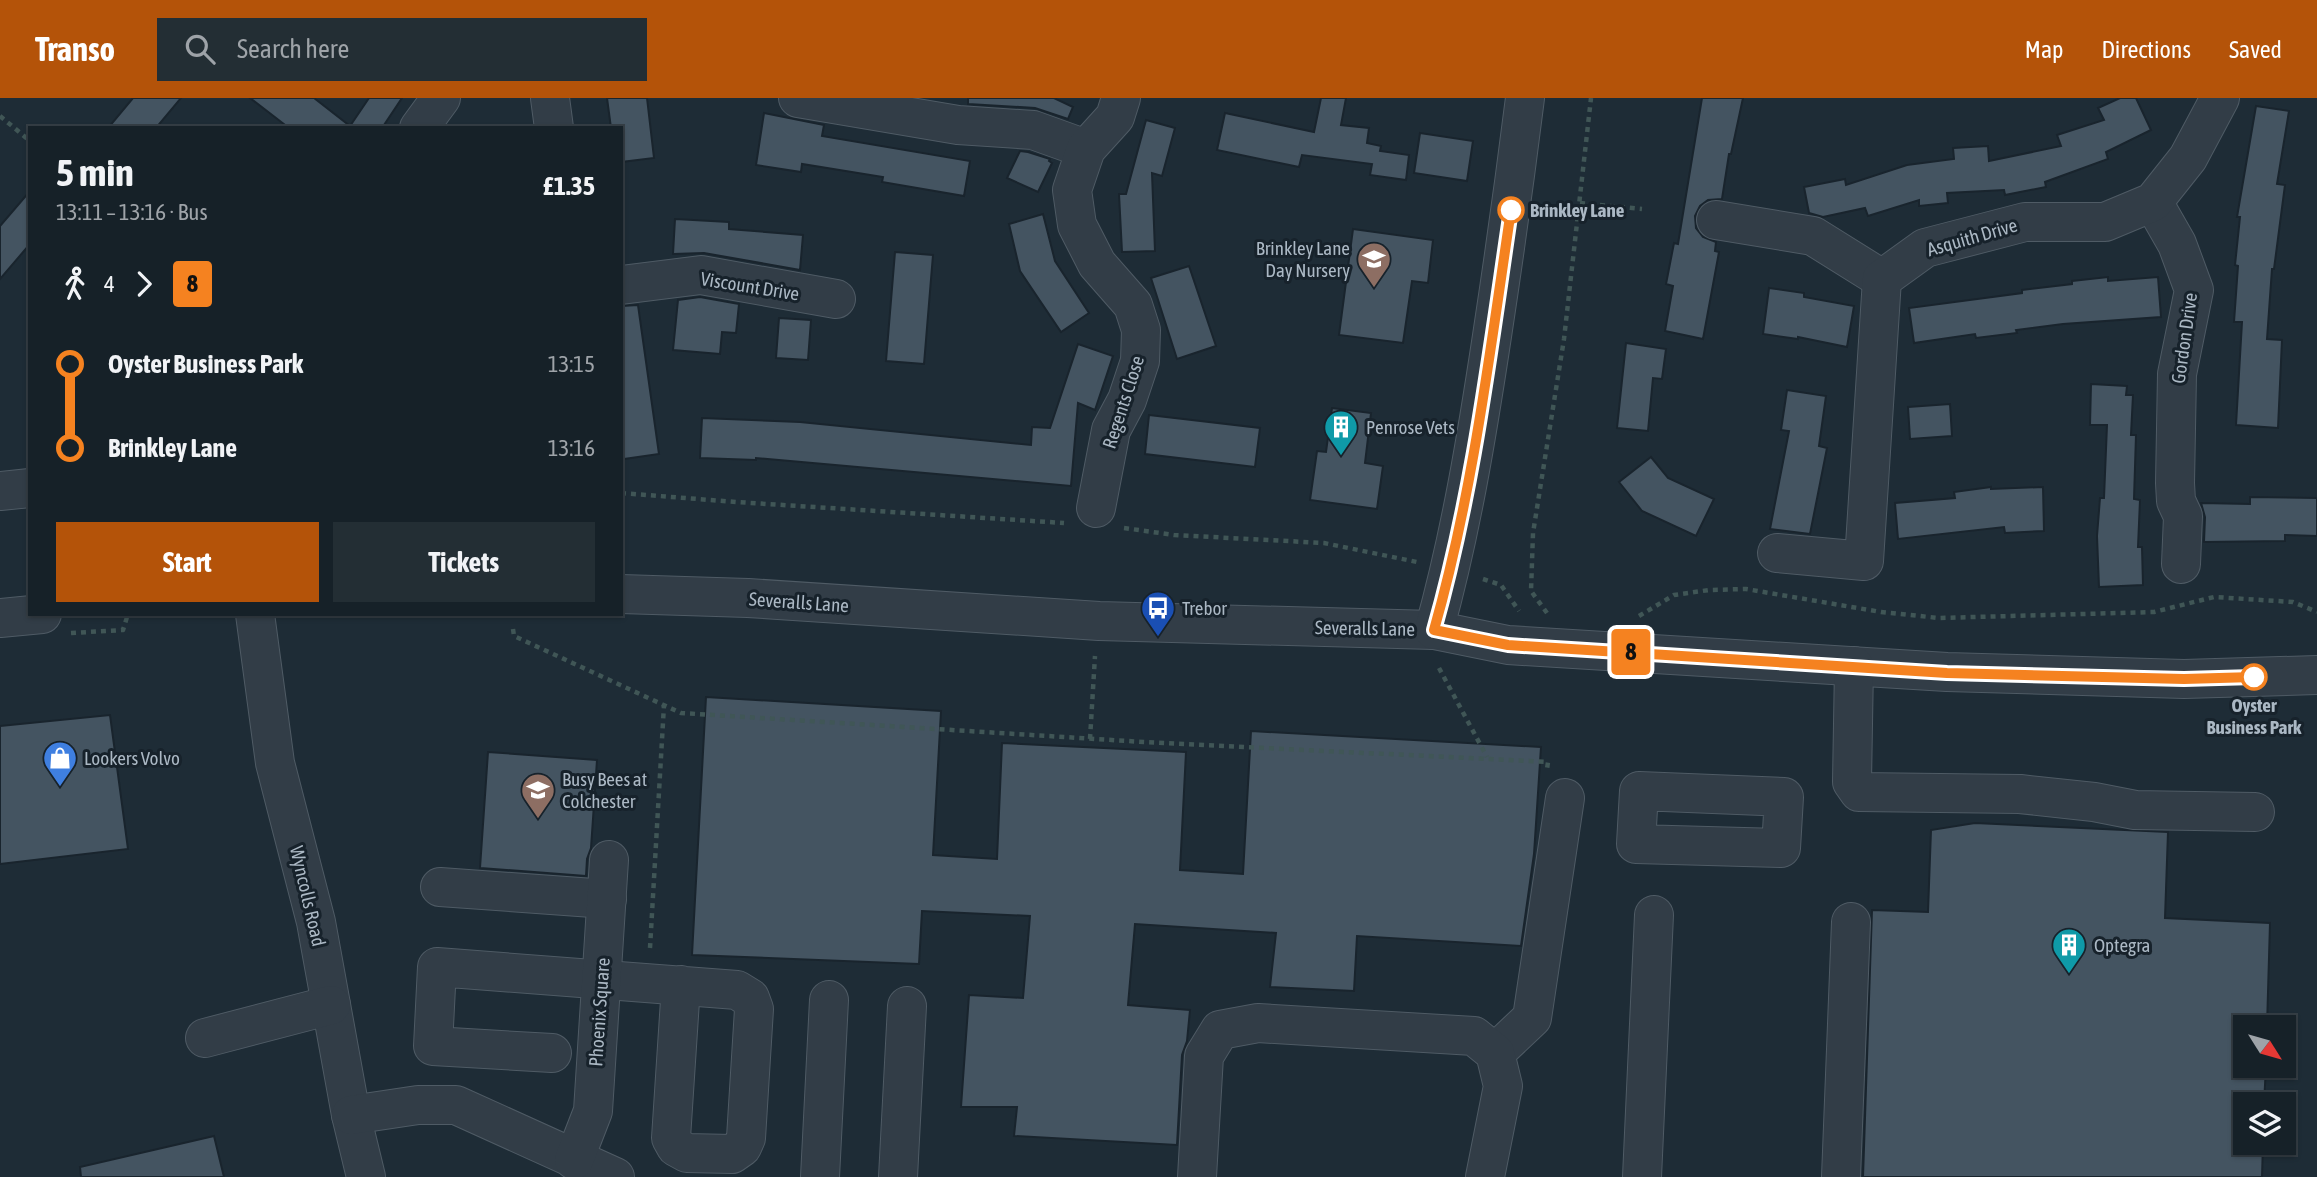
<!DOCTYPE html>
<meta charset="utf-8">
<style>
body{margin:0;font-family:"Asap Condensed",sans-serif;background:#232e34;color:#f1f3f6;height:100vh;display:flex;flex-direction:column;font-size:26px;white-space:nowrap}
*{box-sizing:border-box;margin:0}
p{font-size:23px;color:#9ea3a8}
.icon{flex:none;width:38px;height:38px;fill:none;stroke:currentColor;stroke-width:2;stroke-linecap:round;stroke-linejoin:round}
.map{position:relative;flex:1;overflow:hidden}
.details{position:absolute;left:28px;top:28px;width:595px;height:490px;display:flex;flex-direction:column;background:#162128;border-radius:0px;box-shadow:0 2px 5px #0004,0 0 0 2px #353e45}
.details>*{flex:none}
.badge{padding:0 14px;border-radius:5px;font-size:24px;line-height:46px}
.needle{width:46px;rotate:127deg}
.fabs{position:absolute;left:2233px;top:917px;display:grid;gap:14px}
.fabs a{display:grid;place-items:center;width:63px;height:63px;border-radius:0px;background:#162128;box-shadow:0 2px 5px #0004,0 0 0 2px #353e45;font-size:35px}
.map>.badge{position:absolute;translate:-50% -50%;box-shadow:0 0 0 4px #fff}
.legs{display:flex;align-items:center;gap:10px;height:77px;padding:0 28px;font-size:23px}
.legs p{margin-inline-start:auto}
.head{display:flex;align-items:center;justify-content:space-between;height:119px;padding:0 28px}
h1{font-size:38px;font-weight:700;line-height:52px}
.button{display:flex;gap:14px;margin-top:auto;padding:14px 28px}
.button a{flex:1;height:80px;border-radius:0px;background:#b45309;color:#fff;font-size:28px;font-weight:700;line-height:80px;text-align:center}
.button a+a{background:#232e34;color:#f1f3f6}
ul{padding:0 28px;list-style:none}
li{display:flex;align-items:center;gap:24px;height:84px;font-size:26px}
li i{display:grid;place-items:center;width:10px;height:100%;margin:0 9px;background:currentColor}
li i::after{content:'';width:18px;height:18px;margin:-9px;border:5px solid;border-radius:50%;background:#162128}
li p{margin-inline-start:auto}
li:first-child i{background:linear-gradient(#0000 50%,currentColor 0)}
li:last-child i{background:linear-gradient(currentColor 50%,#0000 0)}
header{display:flex;align-items:center;gap:42px;box-sizing:border-box;height:98px;padding:0 35px;background:#b45309;color:#fff}
header strong{font-size:33px}
nav{display:flex;gap:38px;margin-inline-start:auto;font-size:24px}
.search{width:490px;height:63px;background:#232e34;display:flex;align-items:center;gap:18px;box-sizing:border-box;padding:0 24px;border-radius:0px;color:#9ea3a8;font-size:26px}
.map>svg:first-child{display:block}
.building{fill:#445461;stroke:#19242d;stroke-width:2}
.lines{fill:none;stroke-linecap:round;stroke-linejoin:round}
.minor-casing{stroke:#4f5b65;stroke-width:40}
.path{stroke:#405656;stroke-width:4.5;stroke-dasharray:5 5;stroke-linecap:butt}
.minor{stroke:#323d47;stroke-width:38}
.line-1-casing{stroke:#fff;stroke-width:16}
.line-1{stroke:#f58220;stroke-width:10}
.stop-1-dot{fill:#fff;stroke:#f58220;stroke-width:3.5}
.labels{text-anchor:middle;stroke-width:6;stroke-linejoin:round;paint-order:stroke}
.stop-label{font-size:19px;font-weight:bold;fill:#abb8c4;stroke:#17222b;text-anchor:start}
.street-label{font-size:19px;fill:#abb8c4;stroke:#17222b}
.poi-label{font-size:19px;fill:#abb8c4;stroke:#17222b;text-anchor:start}
</style>
<header>
<strong>Transo</strong>
<div class="search"><svg class="icon" aria-label="search" viewBox="0 0 24 24"><circle cx="10" cy="10" r="6"/><path d="M15 15l6 6"/></svg>Search here</div>
<nav><a>Map</a><a>Directions</a><a>Saved</a></nav>
</header>
<div class="map">
<svg width="2317" height="1079" viewBox="0 0 2317 1079">
<rect width="100%" height="100%" fill="#1e2c36"/>
<g class="building">
<polygon points="133,0 181,0 156,30 108,30"/>
<polygon points="250,0 314,0 350,28 369,0 402,0 382,30 289,30"/>
<polygon points="607,0 647,0 654,60 621,64 621,30 611,30"/>
<polygon points="968,0 1054,0 1073,9 1068,21 1035,10 968,6"/>
<polygon points="1321,0 1346,0 1341,27 1369,30 1367,45 1381,48 1380,53 1409,57 1406,82 1370,77 1372,66 1302,57 1299,69 1217,52 1225,15 1314,34"/>
<polygon points="1702,0 1743,0 1731,56 1729,56 1722,101 1708,102 1700,108 1695,118 1696,130 1703,139 1716,144 1715,153 1719,154 1703,241 1665,233 1673,188 1666,186 1674,145 1678,146"/>
<polygon points="2120,0 2136,0 2151,32 2106,54 2108,61 2045,84 2046,89 2005,97 2004,92 1947,95 1948,105 1919,108 1919,102 1868,118 1865,110 1823,119 1809,115 1804,89 1845,81 1846,87 1907,67 1954,61 1953,50 1988,48 1989,63 2061,48 2057,37 2104,22 2098,10"/>
<polygon points="2256,8 2289,13 2277,86 2285,87 2274,171 2272,171 2267,241 2282,242 2278,330 2236,327 2242,224 2234,224 2238,168 2235,167 2240,119 2237,119"/>
<polygon points="764,15 824,27 822,38 970,63 964,98 882,84 883,79 802,66 801,74 756,67"/>
<polygon points="1146,22 1175,30 1162,78 1152,75 1155,153 1122,154 1119,96 1126,96"/>
<polygon points="1420,35 1473,43 1467,83 1414,75"/>
<polygon points="1020,53 1028,54 1050,61 1049,63 1052,65 1038,94 1007,80"/>
<polygon points="30,93 30,146 0,181 0,128"/>
<polygon points="1043,116 1055,163 1089,215 1061,234 1020,173 1009,126"/>
<polygon points="675,121 729,124 729,131 803,137 800,172 704,155 673,156"/>
<polygon points="1353,131 1433,142 1428,185 1412,183 1403,245 1339,237"/>
<polygon points="895,154 933,157 924,266 886,263"/>
<polygon points="1189,168 1216,248 1177,261 1151,180"/>
<polygon points="2108,179 2108,183 2158,179 2161,219 2063,226 2016,232 2017,235 1976,240 1975,236 1914,245 1909,210 2022,195 2022,192 2072,186 2072,183"/>
<polygon points="1769,190 1804,195 1804,199 1854,208 1847,249 1798,239 1798,241 1763,236"/>
<polygon points="700,199 739,206 736,235 722,234 720,256 673,252 678,202"/>
<polygon points="638,207 659,356 624,361 621,339 621,208"/>
<polygon points="779,220 811,222 808,262 776,260"/>
<polygon points="1626,245 1666,251 1662,281 1653,280 1648,333 1617,330"/>
<polygon points="1078,246 1113,258 1095,312 1078,305 1071,388 756,360 756,362 700,360 702,320 800,324 1031,347 1032,329 1050,330"/>
<polygon points="2091,286 2127,288 2126,297 2133,297 2131,337 2136,337 2134,401 2140,402 2138,449 2142,449 2143,487 2099,489 2097,438 2100,400 2104,400 2107,327 2090,327"/>
<polygon points="1787,292 1826,298 1819,348 1827,350 1810,436 1770,431 1789,333 1781,332"/>
<polygon points="1950,306 1952,338 1910,341 1908,309"/>
<polygon points="1332,310 1371,315 1365,365 1383,368 1377,411 1310,402 1317,353 1326,354"/>
<polygon points="1149,317 1260,330 1255,369 1145,356"/>
<polygon points="1651,359 1668,380 1714,401 1696,438 1642,413 1619,384"/>
<polygon points="1991,389 1991,391 2043,389 2044,433 2005,435 2004,429 1898,441 1895,405 1955,400 1954,394"/>
<polygon points="2250,399 2317,400 2317,438 2285,437 2285,443 2204,444 2205,419 2201,405 2250,406"/>
<polygon points="706,599 941,613 933,757 997,761 1002,645 1186,654 1180,772 1243,776 1251,633 1541,649 1534,756 1521,848 1357,838 1354,893 1270,889 1276,835 1135,826 1128,907 1190,912 1187,943 1182,957 1177,1047 1014,1038 1017,1009 961,1009 969,897 1023,900 1030,818 922,813 919,866 692,857"/>
<polygon points="110,617 128,751 0,766 0,628"/>
<polygon points="488,654 597,662 591,750 587,761 586,778 480,770"/>
<polygon points="1975,725 2168,734 2165,820 2270,825 2267,929 2245,929 2245,968 2266,968 2264,1006 2245,1006 2245,1045 2263,1045 2262,1079 1863,1079 1872,812 1928,814 1931,732"/>
<polygon points="214,1038 224,1079 81,1079 80,1069"/>
</g>
<g class="lines">
<g class="minor-casing">
<g id="minor">
<polyline points="550,0 554,30"/>
<polyline points="798,0 958,27 1033,32 1086,51"/>
<polyline points="419,30 441,0"/>
<polyline points="2153,104 2177,146 2194,192 2177,276 2175,385 2176,403 2183,418 2181,466"/>
<polyline points="1716,122 1813,138 1882,181"/>
<polyline points="621,187 701,177 836,201"/>
<polyline points="0,393 30,390"/>
<polyline points="1096,410 1111,332 1127,302 1140,263 1141,232 1133,207 1097,166 1077,127 1072,92 1086,51 1115,19 1121,0"/>
<polyline points="1777,455 1864,463 1882,181 1925,150 2025,124 2105,124 2153,104 2188,60 2220,0"/>
<polyline points="621,496 748,500 1099,523 1434,532 1508,547 1947,574 2184,581 2317,577"/>
<polyline points="255,516 275,665 316,824 351,1017 366,1079"/>
<polyline points="0,520 42,516"/>
<path d="M1434 532C1461 435 1477 337 1492 238 1504 159 1515 80 1525 0"/>
<polyline points="1854,568 1852,684 1859,694 2020,696 2094,704 2135,712 2255,714"/>
<polygon points="1639,693 1784,699 1781,750 1636,746"/>
<polyline points="440,789 607,801"/>
<polyline points="205,940 331,907"/>
<polyline points="552,955 433,948 437,869 737,892 750,900 754,911 746,1040 742,1049 732,1056 687,1055 676,1049 671,1040 681,887"/>
<polyline points="1495,955 1532,920 1565,700"/>
<polyline points="351,1017 418,1007 456,1007 615,1079"/>
<polyline points="574,1062 593,1013 609,762"/>
<polyline points="820,1079 829,902"/>
<polyline points="898,1079 907,908"/>
<polyline points="1197,1079 1204,958 1220,932 1258,925 1474,938 1495,955 1503,988 1485,1079"/>
<polyline points="1642,1079 1654,817"/>
<polyline points="1841,1079 1851,824"/>
</g>
</g>
<g class="path">
<polyline points="0,18 30,43"/>
<polyline points="1580,105 1642,111"/>
<polyline points="621,395 736,404 1064,425"/>
<polyline points="1124,430 1174,437 1324,445 1417,464"/>
<polyline points="1483,481 1501,487 1519,513"/>
<polyline points="1547,515 1531,493 1533,435 1564,241 1591,0"/>
<polyline points="1639,518 1674,497 1709,492 1746,491 1881,514 1939,520 2154,514 2214,499 2293,504 2317,514"/>
<polyline points="513,531 514,538 681,615 1144,644 1548,664 1547,671"/>
<polyline points="71,535 123,532 128,516"/>
<polyline points="1439,570 1487,659"/>
<polyline points="1090,641 1095,558"/>
<polyline points="650,850 664,607"/>
</g>
<use href="#minor" class="minor"/>
</g>
<g class="lines">
<g class="line-1-casing">
<path id="line-1" d="M1511 112C1490 253 1473 395 1434 532L1508 547 1947 575 2184 581 2254 579"/>
</g>
<use href="#line-1" class="line-1"/>
</g>
<defs>
<g id="school-pin" transform="scale(1.75)"><path d="M0 17L-7.5 6A9.5 9.5 0 1 1 7.5 6Z" fill="#8d6e63" stroke="#17222b"/><path d="M0-5L7-2L0 1L-7-2ZM-4 1L0 2.5L4 1V4Q0 6-4 4Z" fill="#fff"/></g>
<g id="building-pin" transform="scale(1.75)"><path d="M0 17L-7.5 6A9.5 9.5 0 1 1 7.5 6Z" fill="#0f9aa8" stroke="#17222b"/><path d="M-4-6H4V6H1V3H-1V6H-4ZM-2.5-4.3h1.7v1.8h-1.7ZM.8-4.3h1.7v1.8H.8ZM-2.5-1h1.7V.8h-1.7ZM.8-1h1.7V.8H.8Z" fill="#fff"/></g>
<g id="bus-pin" transform="scale(1.75)"><path d="M0 17L-7.5 6A9.5 9.5 0 1 1 7.5 6Z" fill="#1a4fb4" stroke="#17222b"/><path d="M-5-6H5V4H4V6H2V4H-2V6H-4V4H-5ZM-3.5-4V0h7V-4ZM-3.5 1.2v1.5H-2V1.2ZM2 1.2v1.5H3.5V1.2Z" fill="#fff"/></g>
<g id="shop-pin" transform="scale(1.75)"><path d="M0 17L-7.5 6A9.5 9.5 0 1 1 7.5 6Z" fill="#3f7fe0" stroke="#17222b"/><path d="M-5-2.5h2.3a2.7 3.5 0 0 1 5.4 0H5L5.5 6h-11ZM-1.5-2.5h3a1.5 2.3 0 0 0-3 0Z" fill="#fff"/></g>
</defs>
<g fill-rule="evenodd">
<use href="#school-pin" x="1374" y="161"/>
<use href="#building-pin" x="1341" y="329"/>
<use href="#bus-pin" x="1158" y="510"/>
<use href="#shop-pin" x="60" y="660"/>
<use href="#school-pin" x="538" y="692"/>
<use href="#building-pin" x="2069" y="847"/>
</g>
<g class="stop-1-dot">
<circle cx="1511" cy="112" r="12"/>
<circle cx="2254" cy="579" r="12"/>
</g>
<g class="labels">
<g class="stop-label">
<text x="1530" y="119">Brinkley Lane</text>
<text x="2254" y="614" text-anchor="middle">Oyster<tspan x="2254" dy="22">Business Park</tspan></text>
</g>
<g class="street-label">
<text transform="translate(1972 139) rotate(-16)" y="7">Asquith Drive</text>
<text transform="translate(750 188) rotate(9)" y="7">Viscount Drive</text>
<text transform="translate(2184 240) rotate(-82)" y="7">Gordon Drive</text>
<text transform="translate(1123 304) rotate(-72)" y="7">Regents Close</text>
<text transform="translate(799 504) rotate(4)" y="7">Severalls Lane</text>
<text transform="translate(1365 530) rotate(1)" y="7">Severalls Lane</text>
<text transform="translate(308 798) rotate(77)" y="7">Wyncolls Road</text>
<text transform="translate(599 914) rotate(-86)" y="7">Phoenix Square</text>
</g>
<g class="poi-label">
<text x="1350" y="157" text-anchor="end">Brinkley Lane<tspan x="1350" dy="22">Day Nursery</tspan></text>
<text x="1366" y="336">Penrose Vets</text>
<text x="1182" y="517">Trebor</text>
<text x="84" y="667">Lookers Volvo</text>
<text x="562" y="688">Busy Bees at<tspan x="562" dy="22">Colchester</tspan></text>
<text x="2094" y="854">Optegra</text>
</g>
</g>
</svg>
<div class="fabs">
<a><svg class="needle" viewBox="-14 -14 28 28"><path d="M0-13l5 13h-10z" fill="#e53935"/><path d="M0 13l5-13h-10z" fill="#9ea3a8"/></svg></a>
<a><svg class="icon" aria-label="layers" viewBox="0 0 24 24"><path d="M12 4l9 5-9 5-9-5zM3 14l9 5 9-5"/></svg></a>
</div>
<b class="badge" style="left:1631px;top:554px;background:#f58220;color:#111">8</b>
<section class="details">
<div class="head"><div><h1>5 min</h1><p>13:11 – 13:16 · Bus</p></div><b>£1.35</b></div>
<div class="legs"><svg class="icon" aria-label="walk" viewBox="0 0 24 24"><circle cx="13" cy="4" r="2"/><path d="M13 8l-2 6 4 7M11 14l-3 7M7 12l3-4h3l4 4"/></svg>4<svg class="icon" aria-label="forward" viewBox="0 0 24 24"><path d="M9 5l7 7-7 7"/></svg><b class="badge" style="background:#f58220;color:#111">8</b></div>
<ul>
<li><i style="color:#f58220"></i><b>Oyster Business Park</b><p>13:15</p></li>
<li><i style="color:#f58220"></i><b>Brinkley Lane</b><p>13:16</p></li>
</ul>
<div class="button"><a>Start</a><a>Tickets</a></div>
</section>
</div>
